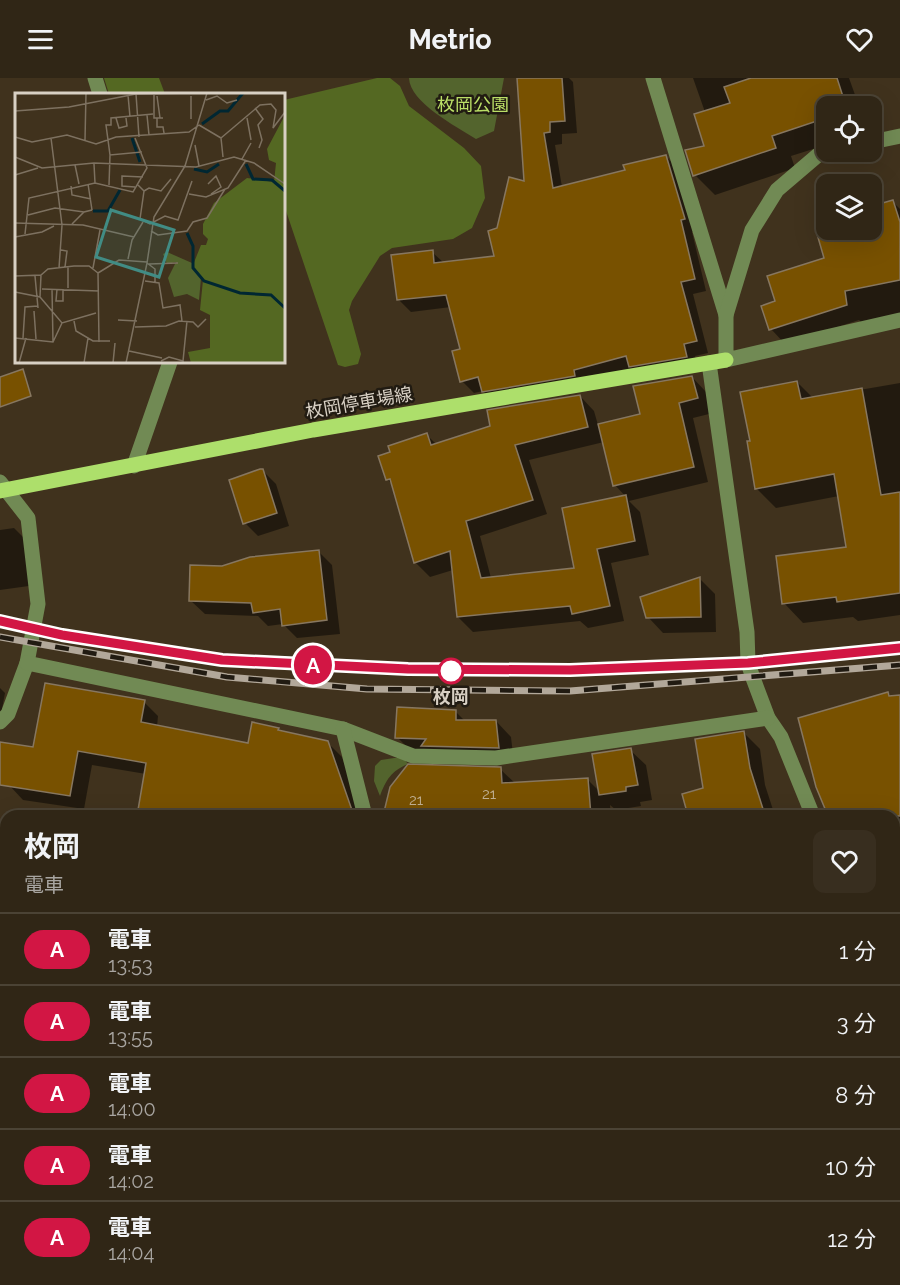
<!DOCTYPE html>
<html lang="ja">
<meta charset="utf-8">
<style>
body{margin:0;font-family:Raleway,"Noto Sans JP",sans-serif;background:#382e1f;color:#f1f3f6;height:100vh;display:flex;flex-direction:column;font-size:22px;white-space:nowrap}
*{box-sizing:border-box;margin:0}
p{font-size:20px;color:#a8a5a1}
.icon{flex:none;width:33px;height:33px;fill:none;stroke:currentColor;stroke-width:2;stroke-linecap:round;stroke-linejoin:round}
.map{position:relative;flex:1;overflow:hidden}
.panel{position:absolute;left:0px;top:732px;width:900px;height:476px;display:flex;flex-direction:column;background:#302616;border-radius:18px 18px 0 0;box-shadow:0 6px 24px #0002,0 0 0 2px #4b4335}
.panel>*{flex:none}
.badge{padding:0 12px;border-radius:20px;font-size:21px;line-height:39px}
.fabs{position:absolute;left:816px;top:18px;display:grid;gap:12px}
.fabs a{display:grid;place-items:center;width:66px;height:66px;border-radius:12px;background:#302616;box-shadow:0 6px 24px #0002,0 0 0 2px #4b4335;font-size:30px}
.map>.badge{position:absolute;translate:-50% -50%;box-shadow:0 0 0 3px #fff}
.round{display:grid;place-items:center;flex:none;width:63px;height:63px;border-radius:12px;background:#382e1f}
.headline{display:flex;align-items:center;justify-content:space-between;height:102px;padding:0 24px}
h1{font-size:28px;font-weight:700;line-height:45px}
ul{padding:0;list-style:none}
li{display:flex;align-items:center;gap:18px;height:72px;padding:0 24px;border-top:2px solid #4b4335}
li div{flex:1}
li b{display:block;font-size:22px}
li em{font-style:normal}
li .badge{min-width:66px;font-weight:700;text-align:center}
header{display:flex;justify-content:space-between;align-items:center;height:78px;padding:0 24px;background:#302616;font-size:27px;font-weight:700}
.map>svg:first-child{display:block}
.green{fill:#53642d}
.forest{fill:#546822}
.shadow{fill:#0007;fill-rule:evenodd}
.building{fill:#785100;stroke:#877760;stroke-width:1.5}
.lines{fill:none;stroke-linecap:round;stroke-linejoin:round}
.minor{stroke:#718a54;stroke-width:15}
.major{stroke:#addf6b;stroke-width:15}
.rail-casing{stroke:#b2a89a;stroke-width:7}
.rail{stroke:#211b12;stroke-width:4.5;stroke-dasharray:14;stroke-linecap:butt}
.line-casing{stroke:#fff;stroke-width:14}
.line{stroke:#d21644;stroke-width:9}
.stop-dot{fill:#fff;stroke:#d21644;stroke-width:3}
.labels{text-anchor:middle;stroke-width:5;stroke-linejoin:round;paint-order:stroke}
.number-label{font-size:15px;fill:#c0b093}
.park-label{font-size:18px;fill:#bbdf67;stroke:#211b12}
.street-label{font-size:18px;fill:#d8d0c4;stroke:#211b12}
.stop-label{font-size:18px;font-weight:bold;fill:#d8d0c4;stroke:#211b12}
.inset-river{fill:none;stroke:#002732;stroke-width:3}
.inset-road{fill:none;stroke:#7d7160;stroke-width:1.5}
.view{fill:#418c84;fill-opacity:0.15;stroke:#418c84;stroke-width:3}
.inset-edge{fill:none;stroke:#d8d0c4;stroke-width:3}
</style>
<header><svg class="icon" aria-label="menu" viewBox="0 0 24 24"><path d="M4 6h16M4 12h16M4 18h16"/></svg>Metrio<svg class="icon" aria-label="heart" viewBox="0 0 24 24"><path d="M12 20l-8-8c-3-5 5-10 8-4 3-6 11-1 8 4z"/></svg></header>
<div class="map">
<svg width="900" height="1207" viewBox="0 0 900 1207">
<rect width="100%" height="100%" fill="#40321d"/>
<g class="green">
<path d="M409 0H504L494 53 476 61C456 48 410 25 409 0Z"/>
<path d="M394 680H403L408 686C391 693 386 702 380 718L374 703 375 688 381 682Z"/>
</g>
<g class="forest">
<polygon points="104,0 159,0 165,16 109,16"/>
<polygon points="377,0 390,0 400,8 409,28 464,70 481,88 485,120 472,150 453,161 392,170 380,178 352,223 349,232 361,276 358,286 345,289 338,287 284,127 284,22"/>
</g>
<g class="shadow">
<polygon points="519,0 569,0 573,4 577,55 562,56 562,66 555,67 562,109 627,94 666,78 678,91 696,153 692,154 706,213 693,216 708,275 695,278 699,291 495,325 483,313 474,315 462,303 462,272 451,229 411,234 399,222 432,174 444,185 496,179 498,152 526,105"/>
<polygon points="693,0 849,0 859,28 826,28 826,67 791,78 795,90 715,117 695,97 706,69 705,34"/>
<polygon points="826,119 826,152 872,152 872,130 892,123 900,131 900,238 866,249 859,242 785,266 771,251 763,229 777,224 826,181 825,148 817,123"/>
<path d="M692 299 707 315 713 335 693 340 708 404 629 423 640 434 649 477 611 485 624 543 588 550 580 543 473 554 458 539 453 492 430 499 415 484 394 408 387 401 427 357 437 367 580 318 594 333 598 347 642 337ZM604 364 615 407 626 419 576 492 491 500 480 458 547 436 529 382Z"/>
<polygon points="797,304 813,320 900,305 900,537 858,543 853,539 803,545 784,525 848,470 839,418 776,430 756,410 752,364"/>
<polygon points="262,392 276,406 289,448 258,458 245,445"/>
<polygon points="14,450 30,466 36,507 0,512 0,452"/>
<polygon points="318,473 332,487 340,556 297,560 283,546 268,548 258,538 205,536 191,523 222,490"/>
<polygon points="700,501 715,516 716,554 663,555 648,539"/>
<polygon points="0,610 5,615 0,642"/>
<polygon points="888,615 892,619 900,618 900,790 894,771 894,738 835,738"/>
<polygon points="144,624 158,638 157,649 249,667 278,651 282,655 327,664 342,679 363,738 140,738 146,696 92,687 84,731 23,722 9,707 35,670"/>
<polygon points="455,633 465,643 496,643 511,659 514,685 412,674 397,659"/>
<polygon points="744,655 760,671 765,707 775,738 690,738 705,711"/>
<polygon points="630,672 646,687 652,722 640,724 641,728 616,732 610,727 611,738 391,738 500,691 516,706 588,702 600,714"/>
<polygon points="6,791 6,908 0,909 0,792"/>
<polygon points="900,804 900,1207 588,1207 587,1202 894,1202 894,806"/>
<polygon points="0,947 6,947 6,1034 0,1028"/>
<polygon points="6,1072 6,1201 0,1181 0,1073"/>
<polygon points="6,1202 50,1202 51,1207 8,1207"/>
<polygon points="132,1202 229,1202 229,1207 133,1207"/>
<polygon points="234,1202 570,1202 543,1205 544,1207 305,1207 236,1204"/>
</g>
<g class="building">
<polygon points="517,0 562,0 565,43 550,44 550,54 544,55 553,110 625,92 623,87 666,77 685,141 681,142 695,201 681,204 697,263 684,266 687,279 629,289 626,278 574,292 575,298 482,314 478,299 460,304 452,273 460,271 446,217 397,222 391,177 433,172 434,185 494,178 488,153 497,150 509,99 524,103"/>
<polygon points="751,0 837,0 846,28 826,28 826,40 772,58 776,70 693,98 685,72 704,68 694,36 730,25 724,9"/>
<polygon points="893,122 900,144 900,202 845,213 847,227 769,252 761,228 775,223 767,198 824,180 815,149 823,147 822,144 826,143 826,152 872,152 872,128"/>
<polygon points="23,291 31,318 0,329 0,299"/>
<polygon points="692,298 698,320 679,325 694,389 613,408 598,346 640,336 633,308"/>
<polygon points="797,303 801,321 862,310 881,417 900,414 900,515 837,524 836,519 782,526 776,478 846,469 834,396 755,411 747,363 750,363 740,314"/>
<polygon points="580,317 588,349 515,367 533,422 466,443 481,500 574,490 562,430 626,417 635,463 597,471 610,528 572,536 570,528 457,539 450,473 414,485 390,401 386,402 378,378 390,374 388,368 427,355 431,367 490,348 487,332"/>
<polygon points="260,391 263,391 277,435 243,446 229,402"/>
<polygon points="319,472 327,542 282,548 280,531 253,535 251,525 189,523 190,487 222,488 250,479"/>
<polygon points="700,499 701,539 646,540 640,519"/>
<polygon points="45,605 145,622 141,644 248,665 252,644 279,650 278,652 328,663 354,738 170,738 138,732 146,685 78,673 70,718 0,707 0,664 33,669"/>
<polygon points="888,614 889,618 900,617 900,738 828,738 816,709 798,640"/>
<polygon points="397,629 456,632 456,642 496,642 499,670 421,668 426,661 395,660"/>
<polygon points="744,653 750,690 763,731 737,738 688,738 682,716 703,710 695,661"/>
<polygon points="631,670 638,707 626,709 626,713 599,717 592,676"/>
<polygon points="408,686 501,689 502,705 588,700 591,738 383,738 390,709"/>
</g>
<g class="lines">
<g class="minor">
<polyline points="95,0 100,16"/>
<polyline points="653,0 726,237"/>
<polyline points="872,64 900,58"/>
<polyline points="833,74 818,77 777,112 752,152 726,237 726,282 900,242"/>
<polyline points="709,285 747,554 748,585 753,600 768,640 781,659 813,738"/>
<polyline points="134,388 170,284"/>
<polyline points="0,404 28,440 38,526 27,585 8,636 0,644"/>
<polyline points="27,585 343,651 413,678 496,680 768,640"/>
<polyline points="343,651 365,738"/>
<polyline points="894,850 900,856"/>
<polyline points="406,1202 407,1207"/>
</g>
<polyline class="major" points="0,413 313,352 726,282"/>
<g class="rail-casing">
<g id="rail">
<polyline points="0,543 62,557 222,581 450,593 570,592 748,585 900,570"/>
<polyline points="0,559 227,599 367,611 570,613 900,587"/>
</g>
</g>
<use href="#rail" class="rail"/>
</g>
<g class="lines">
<g class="line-casing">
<polyline id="line" points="0,543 62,557 222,582 408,591 570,592 748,585 900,570"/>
</g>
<use href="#line" class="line"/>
</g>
<circle class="stop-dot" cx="451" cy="593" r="12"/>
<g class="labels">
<g class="number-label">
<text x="489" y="721">21</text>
<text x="416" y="727">21</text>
</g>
<g class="park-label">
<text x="473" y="33">枚岡公園</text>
</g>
<g class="street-label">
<text transform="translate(359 325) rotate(-10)" y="6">枚岡停車場線</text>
</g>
<g class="stop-label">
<text x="451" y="625">枚岡</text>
</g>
</g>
<g transform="translate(15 15)">
<rect width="270" height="270" fill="#40321d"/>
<path d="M152 159 177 170 186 185 184 207 172 201 159 204 153 185 161 169 152 171 148 161Z" fill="#53642d"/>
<path d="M270 22V270H176L173 259 195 255V222L185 217 188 187 178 172 186 152H191L193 146 188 141V131L199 110 232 85 259 89 261 70 254 67 252 56Z" fill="#546822"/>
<path class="inset-river" d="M187 31 205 18H213L228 0M117 45 125 69M231 71 238 86 257 87 270 98M179 76 192 79 204 71M78 118H93L105 97M172 140 178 153V175L189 188 225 200 256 202 270 215"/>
<path class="inset-road" d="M121 1 124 44M113 2 115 24M139 2V25H148M142 3 145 25M176 3V26M191 7 202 3 212 10 222 7M240 15 248 26 243 32 247 47 244 55M0 18 54 14 121 1 182 0M132 22 134 42M101 25 104 35 112 33 111 25M142 25V34H148L149 40M232 25 236 47M184 32 206 45M0 44 17 49 52 42 81 51 101 44 174 39 184 32M36 45 47 132 44 175M206 45 245 12 256 11 261 17 258 35 270 19M206 45 208 64M70 47 71 0M180 52 184 73M127 59 95 62 91 32H96V25L138 21M0 64 27 75 79 70 181 74 219 64 239 70 270 91M227 66 236 50M79 71 80 90M60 72 64 91M170 73 192 0M0 82 23 75M73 91 77 117M193 91 201 83 206 94 196 101M94 92 95 62M123 92 129 98 125 126 135 131 150 123 163 127 177 88M56 93 57 102 76 106M120 94 107 93V83L128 84M129 98 134 95 146 98 156 86M174 101 191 104 213 95 231 67M13 122 40 115 69 119M0 130 68 132 119 144M57 131 69 119 77 117M136 138 143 142 172 138 178 129 192 125 210 96M10 141 14 105 80 90 118 99 132 75 120 45M0 144 27 139 39 133M46 157 52 158 50 174M113 166 117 147 128 129M132 170 139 124 170 73M134 171 163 170M53 174V195M78 175 85 137M83 180 104 167 132 169M0 183 26 182 33 176 59 173H74L83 180 84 249M20 183 23 215M130 188 144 190 148 215 165 212 167 228M27 196 84 198M37 196 38 249M42 196 41 208H48V196M0 199 25 204 47 230 81 220M25 204 26 182M19 218 21 246M103 227 122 228M59 228 61 238 78 248H95M120 234 151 233 164 228 178 229 183 234 191 226M0 245 38 249 47 230M8 245 10 214 23 213M114 258 147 265M146 268 154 264 168 268 172 228M4 270 11 245M69 270 73 245M98 270 100 250M111 270 132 170 140 176V189"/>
<path class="view" d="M96 117 159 137 144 184 81 164Z"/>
<rect width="270" height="270" class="inset-edge"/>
</g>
</svg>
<div class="fabs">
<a><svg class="icon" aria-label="locate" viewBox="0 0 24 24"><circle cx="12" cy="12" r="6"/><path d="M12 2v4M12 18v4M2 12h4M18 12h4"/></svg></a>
<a><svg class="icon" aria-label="layers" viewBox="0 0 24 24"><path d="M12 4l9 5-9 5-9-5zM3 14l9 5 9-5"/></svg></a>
</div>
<b class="badge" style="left:313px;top:587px;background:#d21644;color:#fff">A</b>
<section class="panel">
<div class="headline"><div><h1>枚岡</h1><p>電車</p></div><a class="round"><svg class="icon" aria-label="heart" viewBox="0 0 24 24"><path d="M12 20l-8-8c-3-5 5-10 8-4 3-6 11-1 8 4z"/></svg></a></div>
<ul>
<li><span class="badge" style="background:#d21644;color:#fff">A</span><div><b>電車</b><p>13:53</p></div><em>1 分</em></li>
<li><span class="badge" style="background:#d21644;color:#fff">A</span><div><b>電車</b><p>13:55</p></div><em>3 分</em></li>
<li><span class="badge" style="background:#d21644;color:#fff">A</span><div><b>電車</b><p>14:00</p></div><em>8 分</em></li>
<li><span class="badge" style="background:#d21644;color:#fff">A</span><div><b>電車</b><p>14:02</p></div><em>10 分</em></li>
<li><span class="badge" style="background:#d21644;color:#fff">A</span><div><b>電車</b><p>14:04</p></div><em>12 分</em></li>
</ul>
</section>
</div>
